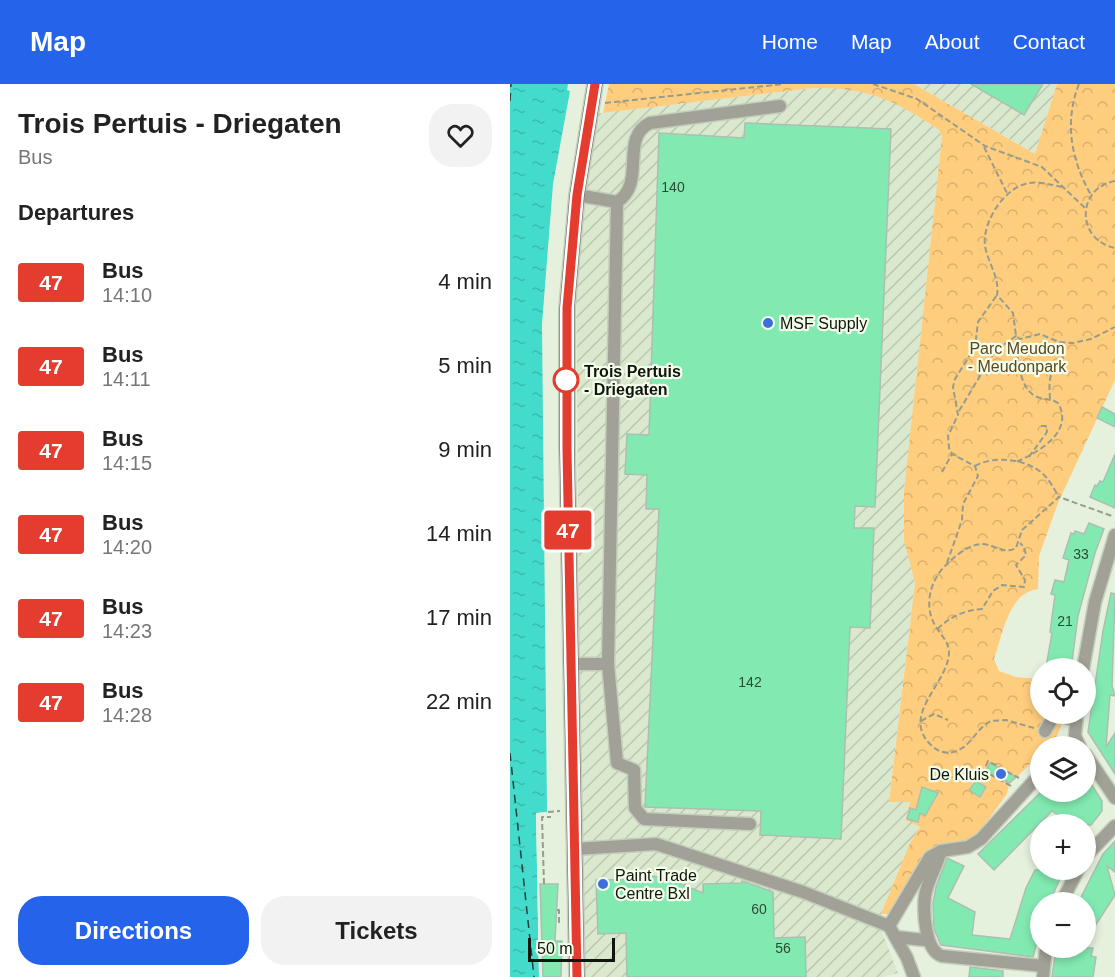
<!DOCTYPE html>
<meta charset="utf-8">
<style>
body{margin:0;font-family:Helvetica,sans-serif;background:#f2f2f2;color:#222;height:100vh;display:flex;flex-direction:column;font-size:22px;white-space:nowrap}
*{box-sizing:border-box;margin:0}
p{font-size:20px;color:#767676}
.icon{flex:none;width:33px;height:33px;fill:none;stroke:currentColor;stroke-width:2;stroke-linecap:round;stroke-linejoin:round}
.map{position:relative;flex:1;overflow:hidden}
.drawer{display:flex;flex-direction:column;background:#fff;width:510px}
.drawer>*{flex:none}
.badge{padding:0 12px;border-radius:4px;font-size:21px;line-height:39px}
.fabs{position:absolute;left:520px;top:574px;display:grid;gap:12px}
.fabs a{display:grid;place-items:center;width:66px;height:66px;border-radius:50%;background:#fff;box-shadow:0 3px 9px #0003;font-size:30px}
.scale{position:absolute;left:18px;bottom:15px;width:87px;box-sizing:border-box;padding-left:6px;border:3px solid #11150e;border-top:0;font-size:16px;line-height:21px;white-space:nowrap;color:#11150e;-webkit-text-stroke:4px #f3feea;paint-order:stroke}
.map>.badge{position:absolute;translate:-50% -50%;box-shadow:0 0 0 3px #fff}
h2{padding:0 18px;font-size:22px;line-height:54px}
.round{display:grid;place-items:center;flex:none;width:63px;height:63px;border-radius:24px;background:#f2f2f2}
.head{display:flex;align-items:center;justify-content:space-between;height:102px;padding:0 18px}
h1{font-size:28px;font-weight:700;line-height:45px}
.cta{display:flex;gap:12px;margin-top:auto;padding:12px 18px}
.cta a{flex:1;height:69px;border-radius:24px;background:#2563eb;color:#fff;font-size:24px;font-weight:700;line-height:69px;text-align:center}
.cta a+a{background:#f2f2f2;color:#222}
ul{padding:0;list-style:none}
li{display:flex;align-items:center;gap:18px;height:84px;padding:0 18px}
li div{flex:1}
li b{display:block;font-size:22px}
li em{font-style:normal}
li .badge{min-width:66px;font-weight:700;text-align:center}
header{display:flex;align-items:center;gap:36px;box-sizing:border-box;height:84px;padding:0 30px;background:#2563eb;color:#fff}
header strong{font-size:28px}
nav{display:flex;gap:33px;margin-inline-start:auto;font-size:21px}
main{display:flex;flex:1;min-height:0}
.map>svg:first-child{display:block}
.industrial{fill:url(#industrial-furrows)}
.park{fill:url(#park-crowns)}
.water{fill:url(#water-ripples)}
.pier{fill:#e6f1dd}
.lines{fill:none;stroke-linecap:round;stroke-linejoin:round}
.ferry{stroke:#263f3b;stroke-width:1.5;stroke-dasharray:8 6;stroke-linecap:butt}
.building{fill:#82eab1;stroke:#abbfb2;stroke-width:1.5}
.minor-casing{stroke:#c4cebc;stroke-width:15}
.major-casing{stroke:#c4cebc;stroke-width:18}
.path{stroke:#949d8e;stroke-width:2;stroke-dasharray:6 3;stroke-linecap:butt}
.minor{stroke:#a1a198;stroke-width:12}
.major{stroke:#636253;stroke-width:15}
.line-casing{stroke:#fff;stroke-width:14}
.line{stroke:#e43c2e;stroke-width:9}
.poi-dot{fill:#3e6dde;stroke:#f3feea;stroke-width:2}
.stop-dot{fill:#fff;stroke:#e43c2e;stroke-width:3}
.labels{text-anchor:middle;stroke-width:4.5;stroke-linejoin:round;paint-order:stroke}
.number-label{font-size:14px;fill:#2d4a37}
.poi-label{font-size:16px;fill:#11150e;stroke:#f3feea;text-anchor:start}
.park-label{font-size:16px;fill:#5d4620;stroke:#f3feea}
.stop-label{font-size:16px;font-weight:bold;fill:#11150e;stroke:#f3feea;text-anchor:start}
</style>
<header>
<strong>Map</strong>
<nav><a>Home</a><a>Map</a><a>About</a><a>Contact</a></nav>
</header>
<main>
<section class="drawer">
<div class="head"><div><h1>Trois Pertuis - Driegaten</h1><p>Bus</p></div><a class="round"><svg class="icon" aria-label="heart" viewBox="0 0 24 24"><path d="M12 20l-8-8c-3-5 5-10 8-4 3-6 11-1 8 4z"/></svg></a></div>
<h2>Departures</h2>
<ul>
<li><span class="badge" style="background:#e43c2e;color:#fff">47</span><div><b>Bus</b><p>14:10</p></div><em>4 min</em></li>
<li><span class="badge" style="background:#e43c2e;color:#fff">47</span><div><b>Bus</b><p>14:11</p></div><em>5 min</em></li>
<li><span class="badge" style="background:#e43c2e;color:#fff">47</span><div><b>Bus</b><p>14:15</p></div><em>9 min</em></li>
<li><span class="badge" style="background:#e43c2e;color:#fff">47</span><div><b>Bus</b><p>14:20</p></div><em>14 min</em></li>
<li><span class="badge" style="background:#e43c2e;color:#fff">47</span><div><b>Bus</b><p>14:23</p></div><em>17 min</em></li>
<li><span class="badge" style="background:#e43c2e;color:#fff">47</span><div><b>Bus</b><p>14:28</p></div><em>22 min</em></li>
</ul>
<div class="cta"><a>Directions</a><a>Tickets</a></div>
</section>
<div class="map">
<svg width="605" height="893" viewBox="0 0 605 893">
<defs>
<pattern id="industrial-furrows" width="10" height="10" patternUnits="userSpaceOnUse" patternTransform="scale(1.5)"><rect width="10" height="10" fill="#dae9ce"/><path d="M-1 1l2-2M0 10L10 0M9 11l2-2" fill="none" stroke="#bac7b0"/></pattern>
<pattern id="park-crowns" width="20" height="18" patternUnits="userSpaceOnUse" patternTransform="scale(1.5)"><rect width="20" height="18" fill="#ffcd7e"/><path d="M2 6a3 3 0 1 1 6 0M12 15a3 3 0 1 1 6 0" fill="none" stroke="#daaf6c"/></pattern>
<pattern id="water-ripples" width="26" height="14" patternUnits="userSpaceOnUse" patternTransform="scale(1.5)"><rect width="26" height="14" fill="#43dbcb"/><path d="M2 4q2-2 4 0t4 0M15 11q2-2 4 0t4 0" fill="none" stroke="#3abbad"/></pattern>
</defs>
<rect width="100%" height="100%" fill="#e6f1dd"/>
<g class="industrial">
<polygon points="404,0 547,0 525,70"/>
<polygon points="329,3 360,8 399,26 429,46 432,52 394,407 394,457 405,499 379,717 400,718 410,743 400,759 371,830 370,843 388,889 373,893 72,893 66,188 84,30 303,4"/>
</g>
<path class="park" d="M99 0H404L525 70 547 0H605V296L548 419 529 472 528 505C498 509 493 550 484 575L489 587 506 593 531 595V630H556L546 654 537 663H531V669L499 701 497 710 471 746 460 757 444 761 381 830H371L400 759 410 743 396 736 400 718H379L405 499 394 457V407L432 52 429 46C385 16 358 3 303 4L93 29Z"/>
<polygon class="water" points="0,0 58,0 57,6 60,7 43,100 32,240 37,728 26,729 29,893 0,893"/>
<polygon class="pier" points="40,728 38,731 29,732 32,893 29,893 26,729"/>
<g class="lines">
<g class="ferry">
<polyline points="0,17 1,0"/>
<polyline points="0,669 24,893"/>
</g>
</g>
<g class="building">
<polygon points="461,0 533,0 514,31"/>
<polygon points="235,39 381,45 365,423 345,422 344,444 364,444 360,544 340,543 331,755 250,751 251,727 135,723 149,425 136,425 137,391 115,390 117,350 139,351 149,49 234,54"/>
<polygon points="592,323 605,330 605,343 587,334"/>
<polygon points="605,370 605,424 580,413 585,401 587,402 590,397 593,398"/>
<polygon points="579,439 594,445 585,469 568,532 561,585 536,583 542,549 540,548 545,511 541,510 545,496 554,498 559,476 553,474 561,449 564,450 565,447 574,450"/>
<polygon points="601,509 605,510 602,602 605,612 600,611 596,663 605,649 605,690 578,648 593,547"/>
<polygon points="480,679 506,693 499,699 476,687"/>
<polygon points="576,692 592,717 592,727 581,741 562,741 542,727 484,786 468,770 531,708 576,708"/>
<polygon points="466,697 476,703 470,713 459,706"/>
<polygon points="412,703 428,709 415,732 410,729 408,738 397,735 400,724 406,726"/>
<polygon points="605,757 605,788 597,782 605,811 576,856 576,819 568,819 593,770"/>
<polygon points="437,774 454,782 438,814 465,828 462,851 500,855 516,804 525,786 554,786 539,819 531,819 531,844 523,873 431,861 424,845 423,819 426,803"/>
<polygon points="140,792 166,795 166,798 193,809 193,800 232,799 232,797 263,808 264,854 295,853 296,893 117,893 116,849 88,850 86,796 140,795"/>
<polygon points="30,800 48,800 45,857 52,857 51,893 33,893"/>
<polygon points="546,864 583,864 581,872 586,873 583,893 542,893"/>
<polygon points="460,883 493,887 493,893 459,893"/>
</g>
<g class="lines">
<g class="minor-casing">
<g id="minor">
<polyline points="67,111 107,118"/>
<polyline points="62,580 98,580"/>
<polyline points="573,585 585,518 605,451"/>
<polyline points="567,631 565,652 570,663"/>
<polyline points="535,647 545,630 566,637"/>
<polyline points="576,671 605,714"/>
<path d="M240 740 134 735 125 724 124 686 107 679 98 580 107 118C137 99 109 54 140 39L270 22"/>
<polyline points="65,765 146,760 293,808 379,842 397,874 404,893"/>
<path d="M431 767C427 782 417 797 415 812 413 828 415 867 432 872L533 882"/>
<polyline points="576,772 605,742"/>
<polyline points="551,819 568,786"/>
<polyline points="379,842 420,773 431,767 458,763 471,755 531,689"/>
<polyline points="386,853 414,856"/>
<polyline points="533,893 536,864"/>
</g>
</g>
<g class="major-casing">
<polyline id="major" points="67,893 57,365 57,224 67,111 85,0"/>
</g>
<g class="path">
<polyline points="363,0 407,15 475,62 532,83 575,124"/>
<path d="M569 0C554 38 561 76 581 111"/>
<polyline points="95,19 274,0"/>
<polyline points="474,63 498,111"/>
<path d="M605 97C566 104 566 156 605 164"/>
<path d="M552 103C541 101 526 96 515 100 493 106 472 139 475 162 478 179 490 194 487 211L503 229 506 252 510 255 530 250 549 258 563 259 581 255 605 243"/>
<path d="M540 315C539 299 538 285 553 276L552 259"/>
<path d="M449 327 485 267 506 252C507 268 508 303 525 312 532 316 540 314 548 319 565 348 527 369 506 378"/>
<polyline points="519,373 537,348 536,342 529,342"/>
<path d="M465 382C484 371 516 375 532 389 539 395 544 405 549 413"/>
<polyline points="432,388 442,370"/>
<polyline points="437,479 452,436 453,420 468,392 465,382 442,370 439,364 438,352 448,331 443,303 445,295 465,263 468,238 487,211"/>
<path d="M427 545C442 532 452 527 472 525L483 507 492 501 514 503 515 496 506 481 516 471 514 463 510 459"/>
<polyline points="411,637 424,630 438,636"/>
<path d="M524 644 496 636 481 637C466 644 461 664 443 668 435 670 427 667 422 662 388 631 440 599 439 567 438 557 431 551 426 543 413 523 420 496 436 481 445 472 458 461 471 460 484 460 493 471 506 464L512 446 549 413 602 432"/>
<polyline points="501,702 474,687 478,677 509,694"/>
<polyline points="38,728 50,727"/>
<polyline points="34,800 32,733 41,733"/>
<polyline points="47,826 49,826 49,839"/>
</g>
<use href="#minor" class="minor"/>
<use href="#major" class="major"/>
</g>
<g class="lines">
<g class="line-casing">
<polyline id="line" points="67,893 57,365 57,224 67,111 85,0"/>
</g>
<use href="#line" class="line"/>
</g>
<g class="poi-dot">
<circle cx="258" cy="239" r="6"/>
<circle cx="491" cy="690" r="6"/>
<circle cx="93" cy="800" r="6"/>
</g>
<circle class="stop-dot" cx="56" cy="296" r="12"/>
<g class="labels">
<g class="number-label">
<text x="163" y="108">140</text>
<text x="571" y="475">33</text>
<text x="555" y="542">21</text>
<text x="240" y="603">142</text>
<text x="249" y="830">60</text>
<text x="273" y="869">56</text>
</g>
<g class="poi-label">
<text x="270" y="245">MSF Supply</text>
<text x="479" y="696" text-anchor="end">De Kluis</text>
<text x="105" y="797">Paint Trade<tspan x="105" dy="18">Centre Bxl</tspan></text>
</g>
<g class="park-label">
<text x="507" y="270">Parc Meudon<tspan x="507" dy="18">- Meudonpark</tspan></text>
</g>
<g class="stop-label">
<text x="74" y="293">Trois Pertuis<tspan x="74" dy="18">- Driegaten</tspan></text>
</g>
</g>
</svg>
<div class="fabs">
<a><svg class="icon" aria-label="locate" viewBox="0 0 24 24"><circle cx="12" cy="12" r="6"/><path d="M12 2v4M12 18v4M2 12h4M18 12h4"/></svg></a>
<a><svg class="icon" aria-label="layers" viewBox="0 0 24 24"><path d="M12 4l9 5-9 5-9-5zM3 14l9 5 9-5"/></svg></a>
<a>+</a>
<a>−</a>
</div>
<div class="scale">50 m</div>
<b class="badge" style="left:58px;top:446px;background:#e43c2e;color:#fff">47</b>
</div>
</main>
